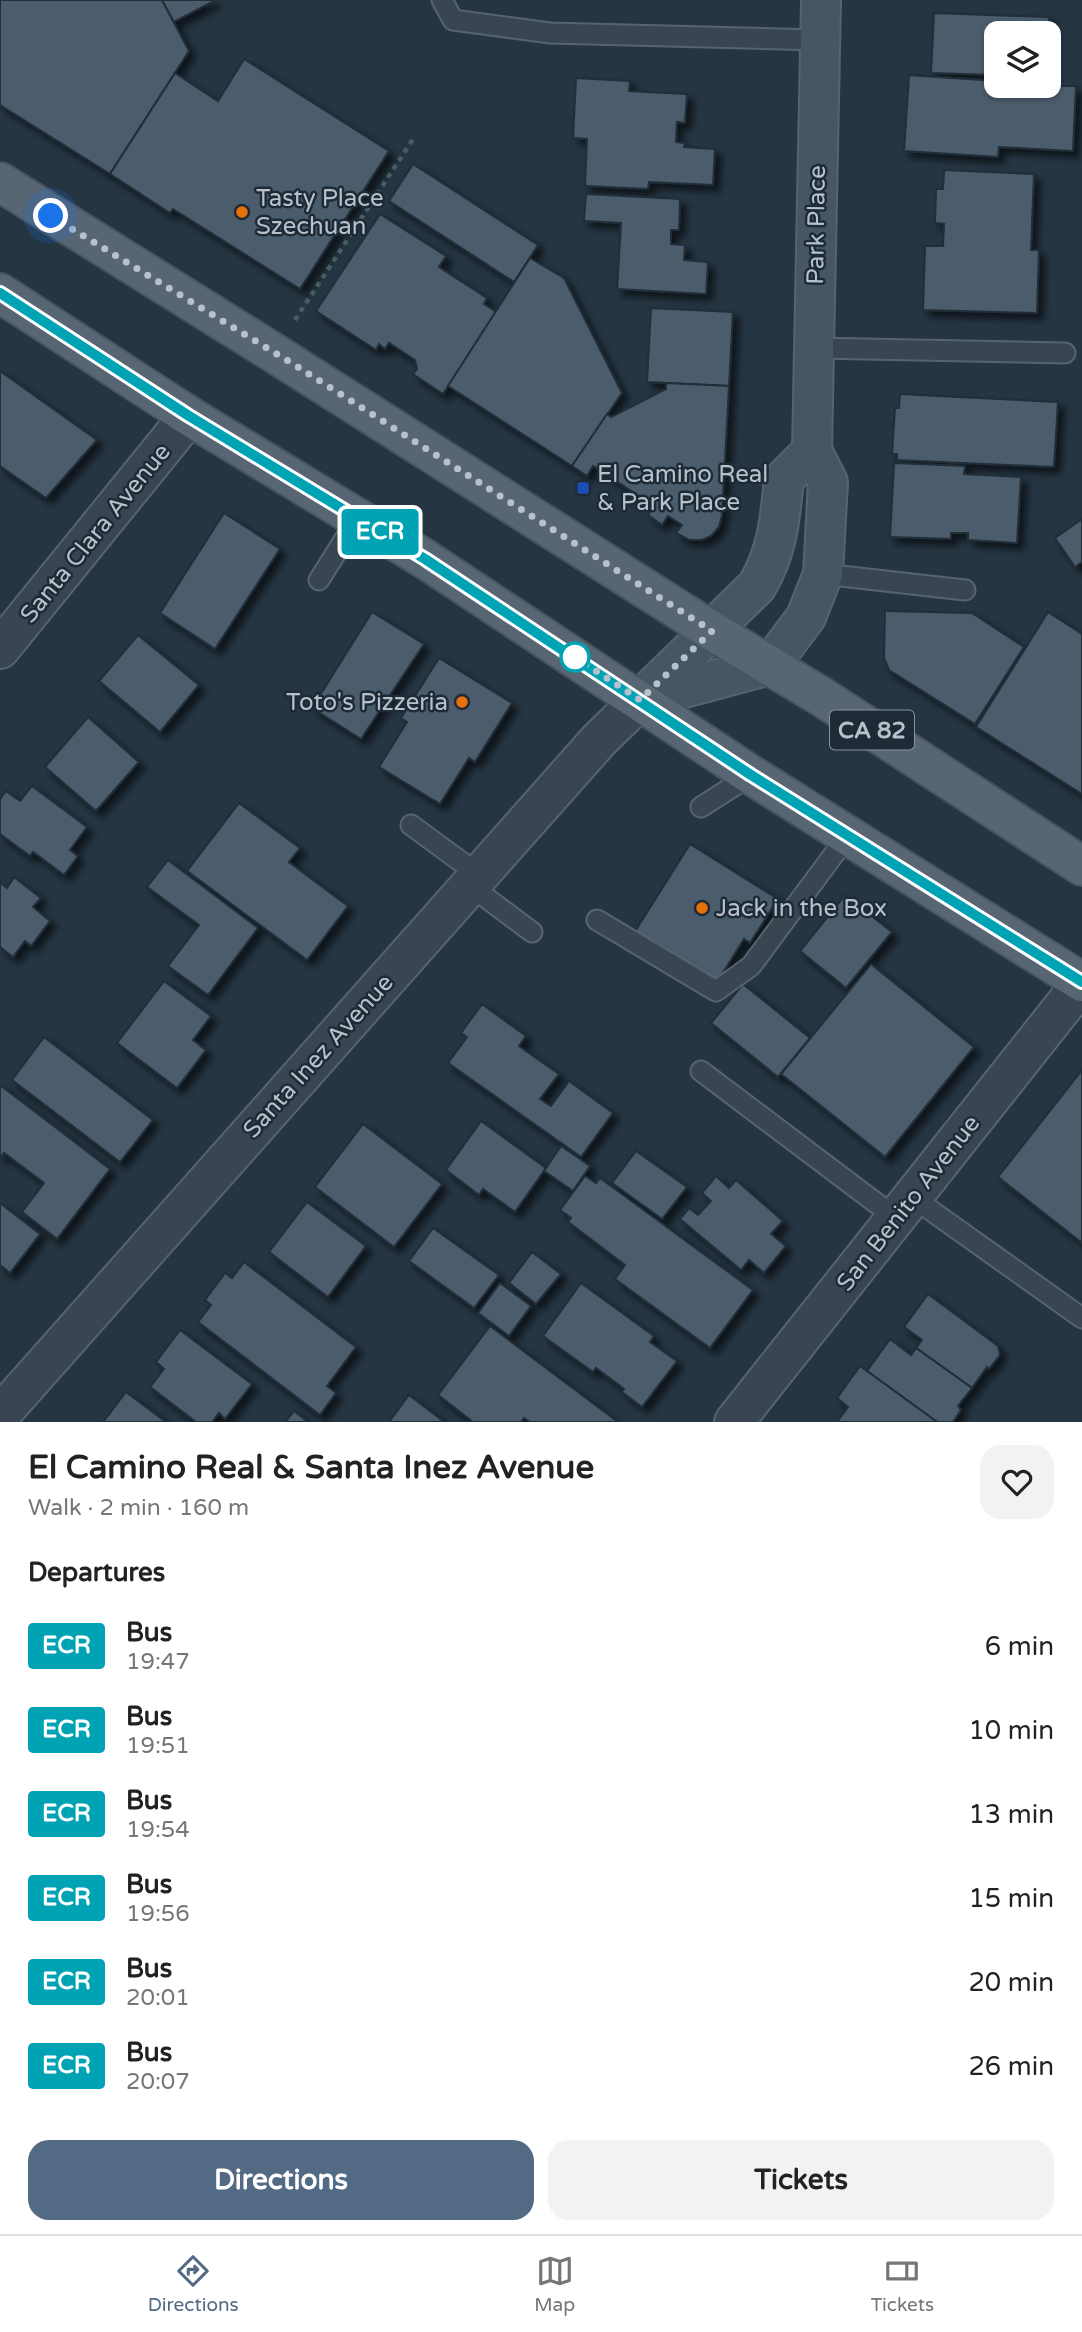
<!DOCTYPE html>
<meta charset="utf-8">
<style>
body{margin:0;font-family:"Varela Round",sans-serif;background:#f2f2f2;color:#222;height:100vh;display:flex;flex-direction:column;font-size:26px;white-space:nowrap}
*{box-sizing:border-box;margin:0}
p{font-size:23px;color:#767676}
.icon{flex:none;width:38px;height:38px;fill:none;stroke:currentColor;stroke-width:2;stroke-linecap:round;stroke-linejoin:round}
.map{position:relative;height:1422px;overflow:hidden}
.sheet{display:flex;flex-direction:column;background:#fff;flex:1}
.sheet>*{flex:none}
.badge{padding:0 14px;border-radius:5px;font-size:24px;line-height:46px}
.fabs{position:absolute;left:984px;top:21px;display:grid;gap:14px}
.fabs a{display:grid;place-items:center;width:77px;height:77px;border-radius:14px;background:#fff;box-shadow:0 2px 5px #0004;font-size:35px}
.you{position:absolute;width:35px;height:35px;margin:-18px;border:5px solid #fff;border-radius:50%;background:#1a73e8;box-shadow:0 0 0 10px #1a73e833}
.map>.badge{position:absolute;translate:-50% -50%;box-shadow:0 0 0 4px #fff}
h2{padding:0 28px;font-size:26px;line-height:63px}
.round{display:grid;place-items:center;flex:none;width:74px;height:74px;border-radius:21px;background:#f2f2f2}
.summary{display:flex;align-items:center;justify-content:space-between;height:119px;padding:0 28px}
h1{font-size:33px;font-weight:800;line-height:52px}
.button{display:flex;gap:14px;margin-top:auto;padding:14px 28px}
.button a{flex:1;height:80px;border-radius:21px;background:#526a84;color:#fff;font-size:28px;font-weight:800;line-height:80px;text-align:center}
.button a+a{background:#f2f2f2;color:#222}
ul{padding:0;list-style:none}
li{display:flex;align-items:center;gap:21px;height:84px;padding:0 28px}
li div{flex:1}
li b{display:block;font-size:26px}
li em{font-style:normal}
li .badge{min-width:77px;font-weight:700;text-align:center}
.menu{display:flex;justify-content:space-around;align-items:center;height:98px;border-top:2px solid #e0e0e0;background:#fff;font-size:19px;color:#767676}
.menu a{display:grid;justify-items:center;gap:4px}
.menu .on{color:#526a84}
.map>svg:first-child{display:block}
.building{fill:#4b5c6c;stroke:#202d39;stroke-width:2;filter:url(#shadow)}
.lines{fill:none;stroke-linecap:round;stroke-linejoin:round}
.lane-casing{stroke:#57646f;stroke-width:23}
.street-casing{stroke:#57646f;stroke-width:42}
.secondary-casing{stroke:#57646f;stroke-width:42}
.primary-casing{stroke:#46525e;stroke-width:42}
.path{stroke:#455f5f;stroke-width:4.5;stroke-dasharray:5 5;stroke-linecap:butt}
.lane{stroke:#394652;stroke-width:19}
.street{stroke:#394652;stroke-width:38}
.secondary{stroke:#475665;stroke-width:38}
.primary{stroke:#586572;stroke-width:38}
.line-casing{stroke:#fff;stroke-width:16}
.line{stroke:#00a3b4;stroke-width:10}
.walk{stroke:#b6c1cc;stroke-width:7;stroke-dasharray:0 12.6}
.food-dot{fill:#e8710a;stroke:#1e2b37;stroke-width:2.5}
.transit-dot{fill:#1a4fb4;stroke:#1e2b37;stroke-width:2.5}
.stop-dot{fill:#fff;stroke:#00a3b4;stroke-width:3.5}
.labels{text-anchor:middle;stroke-width:5;stroke-linejoin:round;paint-order:stroke}
.shield{fill:#1e2b37;stroke:#88949f;stroke-width:2}
.shield-label{font-size:23px;font-weight:bold;fill:#b6c1cc}
.poi-label{font-size:24px;fill:#b6c1cc;stroke:#1e2b37;text-anchor:start}
.street-label{font-size:24px;fill:#b6c1cc;stroke:#1e2b37}
</style>
<div class="map">
<svg width="1082" height="1422" viewBox="0 0 1082 1422">
<defs>
<filter id="shadow"><feDropShadow dx="6" dy="6" stdDeviation="3.5" flood-color="#0009"/></filter>
</defs>
<rect width="100%" height="100%" fill="#253542"/>
<g class="building">
<polygon points="0,0 162,0 189,51 110,174 0,105"/>
<polygon points="162,0 216,0 174,22"/>
<polygon points="934,13 1049,17 1048,39 1048,33 996,33 996,75 931,73"/>
<polygon points="244,59 389,151 300,289 173,209 170,213 110,174 175,73 218,101"/>
<polygon points="909,75 996,81 996,86 1076,86 1073,151 999,147 998,157 904,151"/>
<polygon points="576,78 630,81 629,91 687,94 685,123 677,122 676,142 685,143 684,147 715,149 713,185 649,182 648,189 585,186 587,139 573,138"/>
<polygon points="413,164 538,245 514,282 389,201"/>
<polygon points="944,170 1034,174 1031,250 1039,250 1037,313 923,310 925,246 943,246 944,224 935,223 936,189 943,189"/>
<polygon points="586,194 680,199 679,230 671,230 671,244 685,245 684,260 708,262 706,294 617,289 621,223 584,221"/>
<polygon points="380,214 446,256 439,267 487,298 484,304 496,312 443,394 413,374 417,369 415,360 389,343 385,349 379,344 376,350 316,311"/>
<polygon points="530,258 564,278 622,393 572,466 448,386"/>
<polygon points="651,308 733,312 729,386 647,382"/>
<polygon points="0,371 97,440 46,498 0,466"/>
<polygon points="666,383 729,386 722,515 719,527 711,536 702,540 689,540 676,533 682,525 668,516 662,525 648,515 654,506 593,466 587,476 572,466 607,414 611,417 666,389"/>
<polygon points="900,394 1058,402 1054,467 897,460 897,454 892,454 895,408 899,408"/>
<polygon points="894,463 965,466 964,474 1021,477 1017,543 968,540 968,533 951,533 951,539 890,537"/>
<polygon points="224,513 280,549 215,649 160,613"/>
<polygon points="1082,519 1082,562 1075,567 1055,538"/>
<polygon points="885,609 888,611 972,613 1024,647 975,724 889,670 884,658"/>
<polygon points="372,612 424,644 361,739 312,708"/>
<polygon points="1048,612 1082,634 1082,794 976,727"/>
<polygon points="138,635 199,685 160,732 99,681"/>
<polygon points="439,658 512,703 475,762 469,758 440,804 379,767 407,722 401,718"/>
<polygon points="88,717 139,762 96,811 45,767"/>
<polygon points="32,786 87,827 70,850 78,856 64,875 33,852 30,856 0,834 0,799 6,791 20,801"/>
<polygon points="239,803 300,848 289,862 348,906 307,960 187,871"/>
<polygon points="690,844 778,899 750,943 744,939 716,984 634,933"/>
<polygon points="168,860 258,928 208,995 168,966 199,925 147,887"/>
<polygon points="14,877 41,898 33,907 50,921 31,946 25,941 13,957 0,947 0,882 7,888"/>
<polygon points="845,895 892,932 846,988 800,951"/>
<polygon points="871,964 974,1047 885,1157 781,1074"/>
<polygon points="164,981 211,1016 193,1040 206,1050 177,1088 117,1043"/>
<polygon points="743,984 810,1038 778,1077 711,1023"/>
<polygon points="482,1004 526,1036 519,1046 559,1074 540,1099 551,1106 569,1081 613,1113 581,1157 448,1063 467,1037 461,1033"/>
<polygon points="44,1037 153,1120 120,1162 12,1080"/>
<polygon points="1082,1070 1082,1243 998,1177"/>
<polygon points="0,1085 110,1169 57,1239 22,1212 44,1183 4,1153 0,1158"/>
<polygon points="481,1121 546,1168 515,1212 483,1189 479,1195 446,1170"/>
<polygon points="363,1124 442,1184 394,1247 315,1187"/>
<polygon points="561,1146 590,1166 573,1191 544,1171"/>
<polygon points="636,1151 687,1187 662,1219 612,1183"/>
<polygon points="585,1176 596,1183 600,1178 753,1290 710,1348 615,1279 625,1265 568,1222 571,1218 560,1210"/>
<polygon points="716,1176 729,1188 736,1180 783,1221 771,1234 786,1246 764,1273 749,1260 741,1270 680,1219 689,1208 698,1215 711,1201 702,1193"/>
<polygon points="307,1202 366,1246 328,1297 269,1252"/>
<polygon points="0,1203 40,1234 10,1273 0,1265"/>
<polygon points="433,1228 499,1275 474,1308 409,1261"/>
<polygon points="532,1252 561,1274 536,1304 509,1283"/>
<polygon points="244,1262 356,1347 327,1386 336,1393 320,1415 198,1322 211,1305 205,1300 225,1273 232,1278"/>
<polygon points="500,1283 531,1306 509,1336 478,1313"/>
<polygon points="581,1283 654,1336 650,1342 677,1361 642,1407 622,1392 624,1389 596,1368 593,1372 543,1336"/>
<polygon points="928,1294 998,1346 1000,1355 989,1369 987,1367 972,1388 916,1348 922,1340 904,1327"/>
<polygon points="490,1326 618,1422 530,1422 524,1418 521,1422 473,1422 438,1395"/>
<polygon points="180,1330 252,1384 225,1419 219,1413 212,1422 196,1422 150,1387 164,1369 156,1362"/>
<polygon points="890,1339 911,1355 916,1348 972,1388 958,1406 961,1410 953,1422 937,1422 867,1371"/>
<polygon points="860,1366 867,1371 937,1422 837,1422 848,1407 837,1398"/>
<polygon points="126,1392 166,1422 103,1422"/>
<polygon points="409,1395 443,1421 442,1422 389,1422"/>
<polygon points="294,1411 308,1422 285,1422"/>
</g>
<g class="lines">
<g class="lane-casing">
<g id="lane">
<polyline points="442,0 453,20 550,33 819,40"/>
<polyline points="814,348 1065,353"/>
<polyline points="823,574 965,590"/>
<polyline points="319,580 358,518"/>
<polyline points="701,807 751,775"/>
<polyline points="411,825 479,875"/>
<polyline points="469,885 532,932"/>
<polyline points="597,920 716,991 751,966 849,834"/>
<polyline points="701,1071 896,1218"/>
<polyline points="912,1197 1082,1318"/>
</g>
</g>
<g class="street-casing">
<g id="street">
<polyline points="0,649 189,416"/>
<polyline points="0,1415 599,740 640,700"/>
<polyline points="734,1422 1082,983"/>
</g>
</g>
<g class="secondary-casing">
<g id="secondary">
<path d="M642 698 757 586C778 550 780 519 784 479L812 451"/>
<polyline points="640,700 770,665 806,617 823,574 828,482 812,451 821,0"/>
</g>
</g>
<g class="primary-casing">
<g id="primary">
<polyline points="0,182 274,353 712,631 822,697 1082,866"/>
<polyline points="0,293 189,416 425,559 751,775 1082,982"/>
</g>
</g>
<polyline class="path" points="295,320 413,139"/>
<use href="#lane" class="lane"/>
<use href="#street" class="street"/>
<use href="#secondary" class="secondary"/>
<use href="#primary" class="primary"/>
</g>
<g class="lines">
<g class="line-casing">
<polyline id="line" points="0,293 189,416 425,559 751,775 1082,982"/>
</g>
<use href="#line" class="line"/>
<polyline class="walk" points="51,216 298,367 712,631 640,700 575,657"/>
</g>
<g class="food-dot">
<circle cx="242" cy="212" r="7"/>
<circle cx="462" cy="702" r="7"/>
<circle cx="702" cy="908" r="7"/>
</g>
<rect class="transit-dot" x="576" y="481" width="14" height="14" rx="3.5"/>
<circle class="stop-dot" cx="575" cy="657" r="14"/>
<g class="labels">
<rect class="shield" x="830" y="710.5" width="84" height="39" rx="5"/>
<g class="shield-label">
<text x="872" y="738">CA 82</text>
</g>
<g class="poi-label">
<text x="256" y="206">Tasty Place<tspan x="256" dy="28">Szechuan</tspan></text>
<text x="597" y="482">El Camino Real<tspan x="597" dy="28">&amp; Park Place</tspan></text>
<text x="448" y="710" text-anchor="end">Toto's Pizzeria</text>
<text x="716" y="916">Jack in the Box</text>
</g>
<g class="street-label">
<text transform="translate(816 225) rotate(-89)" y="8">Park Place</text>
<text transform="translate(95 533) rotate(-51)" y="8">Santa Clara Avenue</text>
<text transform="translate(318 1056) rotate(-48)" y="8">Santa Inez Avenue</text>
<text transform="translate(908 1203) rotate(-52)" y="8">San Benito Avenue</text>
</g>
</g>
</svg>
<div class="fabs">
<a><svg class="icon" aria-label="layers" viewBox="0 0 24 24"><path d="M12 4l9 5-9 5-9-5zM3 14l9 5 9-5"/></svg></a>
</div>
<div class="you" style="left:51px;top:216px"></div>
<b class="badge" style="left:380px;top:532px;background:#00a3b4;color:#fff">ECR</b>
</div>
<section class="sheet">
<div class="summary"><div><h1>El Camino Real &amp; Santa Inez Avenue</h1><p>Walk · 2 min · 160 m</p></div><a class="round"><svg class="icon" aria-label="heart" viewBox="0 0 24 24"><path d="M12 20l-8-8c-3-5 5-10 8-4 3-6 11-1 8 4z"/></svg></a></div>
<h2>Departures</h2>
<ul>
<li><span class="badge" style="background:#00a3b4;color:#fff">ECR</span><div><b>Bus</b><p>19:47</p></div><em>6 min</em></li>
<li><span class="badge" style="background:#00a3b4;color:#fff">ECR</span><div><b>Bus</b><p>19:51</p></div><em>10 min</em></li>
<li><span class="badge" style="background:#00a3b4;color:#fff">ECR</span><div><b>Bus</b><p>19:54</p></div><em>13 min</em></li>
<li><span class="badge" style="background:#00a3b4;color:#fff">ECR</span><div><b>Bus</b><p>19:56</p></div><em>15 min</em></li>
<li><span class="badge" style="background:#00a3b4;color:#fff">ECR</span><div><b>Bus</b><p>20:01</p></div><em>20 min</em></li>
<li><span class="badge" style="background:#00a3b4;color:#fff">ECR</span><div><b>Bus</b><p>20:07</p></div><em>26 min</em></li>
</ul>
<div class="button"><a>Directions</a><a>Tickets</a></div>
</section>
<nav class="menu">
<a class="on"><svg class="icon" aria-label="directions" viewBox="0 0 24 24"><path d="M12 3l9 9-9 9-9-9zM9 14v-3h6M13 9l2 2-2 2"/></svg>Directions</a>
<a><svg class="icon" aria-label="map" viewBox="0 0 24 24"><path d="M3 6l6-2 6 2 6-2v14l-6 2-6-2-6 2zM9 4v14M15 6v14"/></svg>Map</a>
<a><svg class="icon" aria-label="tickets" viewBox="0 0 24 24"><path d="M3 7h18v10H3zM15 7v10"/></svg>Tickets</a>
</nav>
